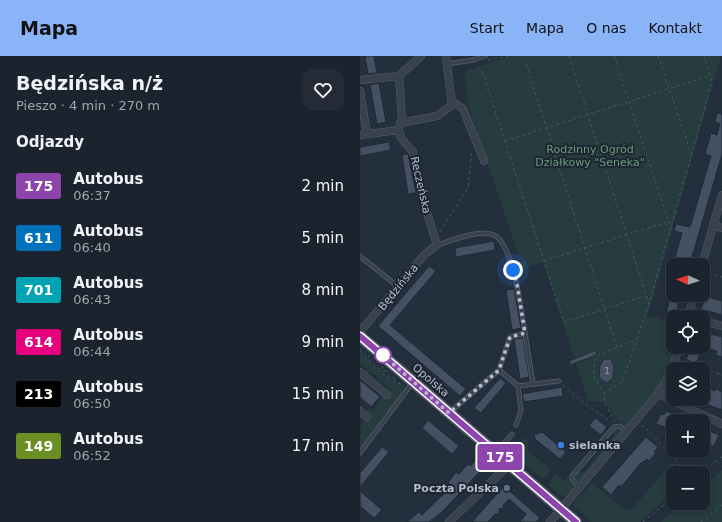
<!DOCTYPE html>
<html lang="pl">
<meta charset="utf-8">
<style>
body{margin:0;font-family:"DejaVu Sans",sans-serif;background:#242b36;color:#f1f3f6;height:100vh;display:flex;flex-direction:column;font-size:15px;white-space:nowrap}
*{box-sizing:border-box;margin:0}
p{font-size:13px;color:#a0a4aa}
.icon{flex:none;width:22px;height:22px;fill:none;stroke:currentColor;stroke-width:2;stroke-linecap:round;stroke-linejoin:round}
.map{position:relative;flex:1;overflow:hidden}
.sheet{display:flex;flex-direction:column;background:#1b232e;width:360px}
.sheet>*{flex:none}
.badge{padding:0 8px;border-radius:3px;font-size:14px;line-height:26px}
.needle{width:26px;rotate:273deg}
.controls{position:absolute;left:306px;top:202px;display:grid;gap:8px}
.controls a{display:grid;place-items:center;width:44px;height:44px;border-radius:8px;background:#1b232e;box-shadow:0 2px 6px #0003,0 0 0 1px #39404a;font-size:20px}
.you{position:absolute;width:20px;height:20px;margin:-10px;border:3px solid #fff;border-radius:50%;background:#1a73e8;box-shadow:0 0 0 6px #1a73e833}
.map>.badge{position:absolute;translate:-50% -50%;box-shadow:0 0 0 2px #fff}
h2{padding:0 16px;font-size:15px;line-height:36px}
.round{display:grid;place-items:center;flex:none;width:42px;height:42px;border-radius:12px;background:#242b36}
.headline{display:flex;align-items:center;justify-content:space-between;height:68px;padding:0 16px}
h1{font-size:19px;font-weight:600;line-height:30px}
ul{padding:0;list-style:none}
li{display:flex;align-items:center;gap:12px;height:52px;padding:0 16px}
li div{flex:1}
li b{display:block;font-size:15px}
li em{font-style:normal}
li .badge{min-width:44px;font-weight:700;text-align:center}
header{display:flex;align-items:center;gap:24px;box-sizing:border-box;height:56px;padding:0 20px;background:#8ab4f8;color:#111}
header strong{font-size:19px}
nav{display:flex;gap:22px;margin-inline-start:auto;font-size:14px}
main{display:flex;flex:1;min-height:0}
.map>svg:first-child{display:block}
.green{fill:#263c3f}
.building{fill:#455162;stroke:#1f2835}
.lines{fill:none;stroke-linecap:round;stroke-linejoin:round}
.lane-casing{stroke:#565f6c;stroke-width:5}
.street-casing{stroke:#565f6c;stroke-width:8}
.secondary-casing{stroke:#565f6c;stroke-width:12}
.path{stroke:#44595c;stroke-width:1;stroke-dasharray:3 3;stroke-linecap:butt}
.lane{stroke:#38414e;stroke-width:3.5}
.street{stroke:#38414e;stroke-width:7}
.secondary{stroke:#465061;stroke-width:10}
.line-casing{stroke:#fff;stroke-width:9}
.line{stroke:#8e44ad;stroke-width:6}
.walk{stroke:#b4bcc9;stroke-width:4;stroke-dasharray:0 7.2}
.stop-dot{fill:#fff;stroke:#8e44ad;stroke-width:2}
.shop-dot{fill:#3f7fe0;stroke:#1d2633;stroke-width:1.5}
.service-dot{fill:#5c6f8a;stroke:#1d2633;stroke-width:1.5}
.labels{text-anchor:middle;stroke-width:4;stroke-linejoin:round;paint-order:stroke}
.number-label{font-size:9px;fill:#98a1af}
.park-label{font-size:11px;fill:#6b9a76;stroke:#1d2633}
.street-label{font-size:11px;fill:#b4bcc9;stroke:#1d2633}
.poi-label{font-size:11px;font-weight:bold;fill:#b4bcc9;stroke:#1d2633;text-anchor:start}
</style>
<header>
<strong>Mapa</strong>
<nav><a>Start</a><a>Mapa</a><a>O nas</a><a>Kontakt</a></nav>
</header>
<main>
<section class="sheet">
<div class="headline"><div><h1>Będzińska n/ż</h1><p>Pieszo · 4 min · 270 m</p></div><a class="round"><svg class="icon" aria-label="heart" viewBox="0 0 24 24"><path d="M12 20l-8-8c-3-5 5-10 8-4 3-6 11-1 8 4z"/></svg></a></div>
<h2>Odjazdy</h2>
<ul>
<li><span class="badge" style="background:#8e44ad;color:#fff">175</span><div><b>Autobus</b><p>06:37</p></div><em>2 min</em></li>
<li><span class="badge" style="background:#0072bc;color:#fff">611</span><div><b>Autobus</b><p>06:40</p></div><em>5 min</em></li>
<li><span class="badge" style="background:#00a3b4;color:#fff">701</span><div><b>Autobus</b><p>06:43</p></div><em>8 min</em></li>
<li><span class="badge" style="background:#e6007e;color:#fff">614</span><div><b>Autobus</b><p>06:44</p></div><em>9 min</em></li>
<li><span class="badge" style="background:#000;color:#fff">213</span><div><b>Autobus</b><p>06:50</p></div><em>15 min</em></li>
<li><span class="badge" style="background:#6b8e23;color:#fff">149</span><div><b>Autobus</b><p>06:52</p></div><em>17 min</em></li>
</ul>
</section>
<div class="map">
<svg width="362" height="466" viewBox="0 0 362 466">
<rect width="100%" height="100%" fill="#242f3e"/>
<g class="green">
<path d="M151 0H361L287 262 289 260 313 267V291H316C305 327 292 341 269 369H265L256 363 247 347 228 344 183 206 163 212 109 52 104 16Z"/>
<path d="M0 298 23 318 47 332 0 393C0 380 0 364 10 360L6 356 9 352 12 355 29 332 21 325 18 328 17 326 20 323 10 315 7 318 5 316 7 313 0 307Z"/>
<polygon points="254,373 259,373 261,377 223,423 217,424 215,418 218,416 224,416 256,377 253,377"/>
<polygon points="166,382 168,384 168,395 191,414 184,424 146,393"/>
<polygon points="312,406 326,417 313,417 313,437 280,466 231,466 214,450 214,447 232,426 265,454 271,454"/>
<polygon points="362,414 362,466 300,466 323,447 343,447 343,430"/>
<polygon points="195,418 204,425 208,420 214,428 214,433 207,441 201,440 188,429"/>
</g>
<g class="building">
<polygon points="5,0 14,0 17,17 8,18"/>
<polygon points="19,27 26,66 17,68 10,29"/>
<polygon points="357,57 362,58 362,98 334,194 329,209 313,209 322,177 314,175 316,168 330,171 351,100 345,98 351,77 357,79 360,68 355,66"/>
<polygon points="29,86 31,94 0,100 0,91"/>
<polygon points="48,98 56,137 48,138 42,99"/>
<polygon points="134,185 135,194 96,201 95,192"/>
<polygon points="69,210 76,215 30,269 106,333 100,340 18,270"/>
<polygon points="154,233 161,272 152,274 146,234"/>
<polygon points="308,239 321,239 315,261 313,263 306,261 309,244 307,244"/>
<polygon points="345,240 362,245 362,259 341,253"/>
<polygon points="343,276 362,281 362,301 356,299 357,295 343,291 336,308 326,303 331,291 343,291"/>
<polygon points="163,282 169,321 160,323 154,283"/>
<polygon points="236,294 237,299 210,309 209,305"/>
<polygon points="244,303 251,303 254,311 253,322 247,327 241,324 239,320 240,309"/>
<polygon points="140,322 146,327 121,357 114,352"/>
<polygon points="0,324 20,341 11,351 0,341"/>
<polygon points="202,331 203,340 164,346 162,338"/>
<polygon points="343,333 349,335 350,333 355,335 356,333 362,336 362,354 343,347"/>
<polygon points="306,355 318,360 328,365 313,365 313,374 296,368 301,358 304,359"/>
<polygon points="235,362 247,371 241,379 229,370"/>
<polygon points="68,364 99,390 92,398 62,372"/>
<polygon points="343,372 359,379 354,390 347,389 343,398"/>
<polygon points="182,376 206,396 200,403 175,383 174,379"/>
<polygon points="286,381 298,391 294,396 296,397 289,405 287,403 280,408 261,431 259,429 251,439 242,431"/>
<polygon points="22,391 29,396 0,431 0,417"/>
<polygon points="115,405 123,412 83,455 69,466 47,466 59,456 62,459 92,430 88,427 96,416 99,418 108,408 111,410"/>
<polygon points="144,430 180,462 176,466 160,466 166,458 149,443 143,449 144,452 139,453 139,458 135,458 128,466 112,466"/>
<polygon points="0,435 22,454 14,462 0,450"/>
</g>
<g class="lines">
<g class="lane-casing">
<g id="lane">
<polyline points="87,8 114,4 125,0"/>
<path d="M77 189C94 184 118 173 134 179 153 187 162 257 165 277L150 281 139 314 90 356"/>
<polyline points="0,200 37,230"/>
<polyline points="165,277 173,328"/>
<polyline points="139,314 158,330 199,325"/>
<polyline points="156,369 161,355 158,330"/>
<polyline points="137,396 152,378"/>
<polyline points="0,397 53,326"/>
<polyline points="219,431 213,424 212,420 254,371 260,370 266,375"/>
</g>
</g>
<g class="street-casing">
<g id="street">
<polyline points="0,24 39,20"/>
<polyline points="0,35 7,78"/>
<polyline points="93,46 103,53 124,105"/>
<polyline points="40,67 77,60 92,49 86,0"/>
<polyline points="40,70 42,63 39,20 61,0"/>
<polyline points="0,79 39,74"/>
<polyline points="353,169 362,172"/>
<polyline points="342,209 362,139"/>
<polyline points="328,261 334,239"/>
<polyline points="343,265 362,270"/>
<polyline points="0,276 65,198 77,189 61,137 53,96 41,82 39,74"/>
<polyline points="0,316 27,339"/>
<polyline points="298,338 362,368"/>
<polyline points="0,355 7,361"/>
<polyline points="89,466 149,409"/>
<polyline points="190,466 298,338 312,314 319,291"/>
</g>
</g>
<g class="secondary-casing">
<polyline id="secondary" points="0,280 216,466"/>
</g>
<g class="path">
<polyline points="209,0 289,248"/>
<polyline points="254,0 311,172"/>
<polyline points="298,0 331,97"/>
<polyline points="128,4 150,0"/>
<polyline points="166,8 257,292"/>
<polyline points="122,15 204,266 285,240"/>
<polyline points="145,85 349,20"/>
<polyline points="80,176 108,132 112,94"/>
<polyline points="184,205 307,166"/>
<polyline points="343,216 362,221"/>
<polyline points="0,292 8,301 10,299"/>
<polyline points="0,295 19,313 36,323"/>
<polyline points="0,298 23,318 44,330"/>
<polyline points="322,305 362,319"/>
<polyline points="23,310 22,313 28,316"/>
<polyline points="203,329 228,350 251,366"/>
<polyline points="244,337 263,325 289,248 352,26 344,0"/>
<polyline points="255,366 245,347 244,337 234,321 234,306 238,299 276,284"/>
<path d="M282 369C299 384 312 402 328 417"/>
<polyline points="133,406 137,411"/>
<polyline points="341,417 362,401"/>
<polyline points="283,466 313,441"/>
<polyline points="341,466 362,449"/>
</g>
<use href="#lane" class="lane"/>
<use href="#street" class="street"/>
<use href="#secondary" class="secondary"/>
</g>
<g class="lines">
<g class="line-casing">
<polyline id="line" points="0,280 216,466"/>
</g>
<use href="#line" class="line"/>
<polyline class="walk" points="23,299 89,357 139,314 150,281 165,277 157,228 153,214"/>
</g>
<circle class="stop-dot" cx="23" cy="299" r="8"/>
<circle class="shop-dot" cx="201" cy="389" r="4"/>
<circle class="service-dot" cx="147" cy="432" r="4"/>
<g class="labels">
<g class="number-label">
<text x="247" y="318">1</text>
</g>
<g class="park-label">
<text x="230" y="97">Rodzinny Ogród<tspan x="230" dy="13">Działkowy "Seneka"</tspan></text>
</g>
<g class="street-label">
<text transform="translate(61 129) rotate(77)" y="4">Reczeńska</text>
<text transform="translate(38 231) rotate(-51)" y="4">Będzińska</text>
<text transform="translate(71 324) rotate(41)" y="4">Opolska</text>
</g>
<g class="poi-label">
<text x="209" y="393">sielanka</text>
<text x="139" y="436" text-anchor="end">Poczta Polska</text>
</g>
</g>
</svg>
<div class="controls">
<a><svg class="needle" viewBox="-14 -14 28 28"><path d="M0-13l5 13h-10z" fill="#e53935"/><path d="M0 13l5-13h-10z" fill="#a0a4aa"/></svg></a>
<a><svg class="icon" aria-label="locate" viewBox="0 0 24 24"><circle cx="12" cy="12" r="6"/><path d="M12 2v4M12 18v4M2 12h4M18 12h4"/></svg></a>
<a><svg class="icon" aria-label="layers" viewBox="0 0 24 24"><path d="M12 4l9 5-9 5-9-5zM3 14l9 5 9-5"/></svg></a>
<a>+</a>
<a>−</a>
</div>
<div class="you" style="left:153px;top:214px"></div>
<b class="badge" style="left:140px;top:401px;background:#8e44ad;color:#fff">175</b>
</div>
</main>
